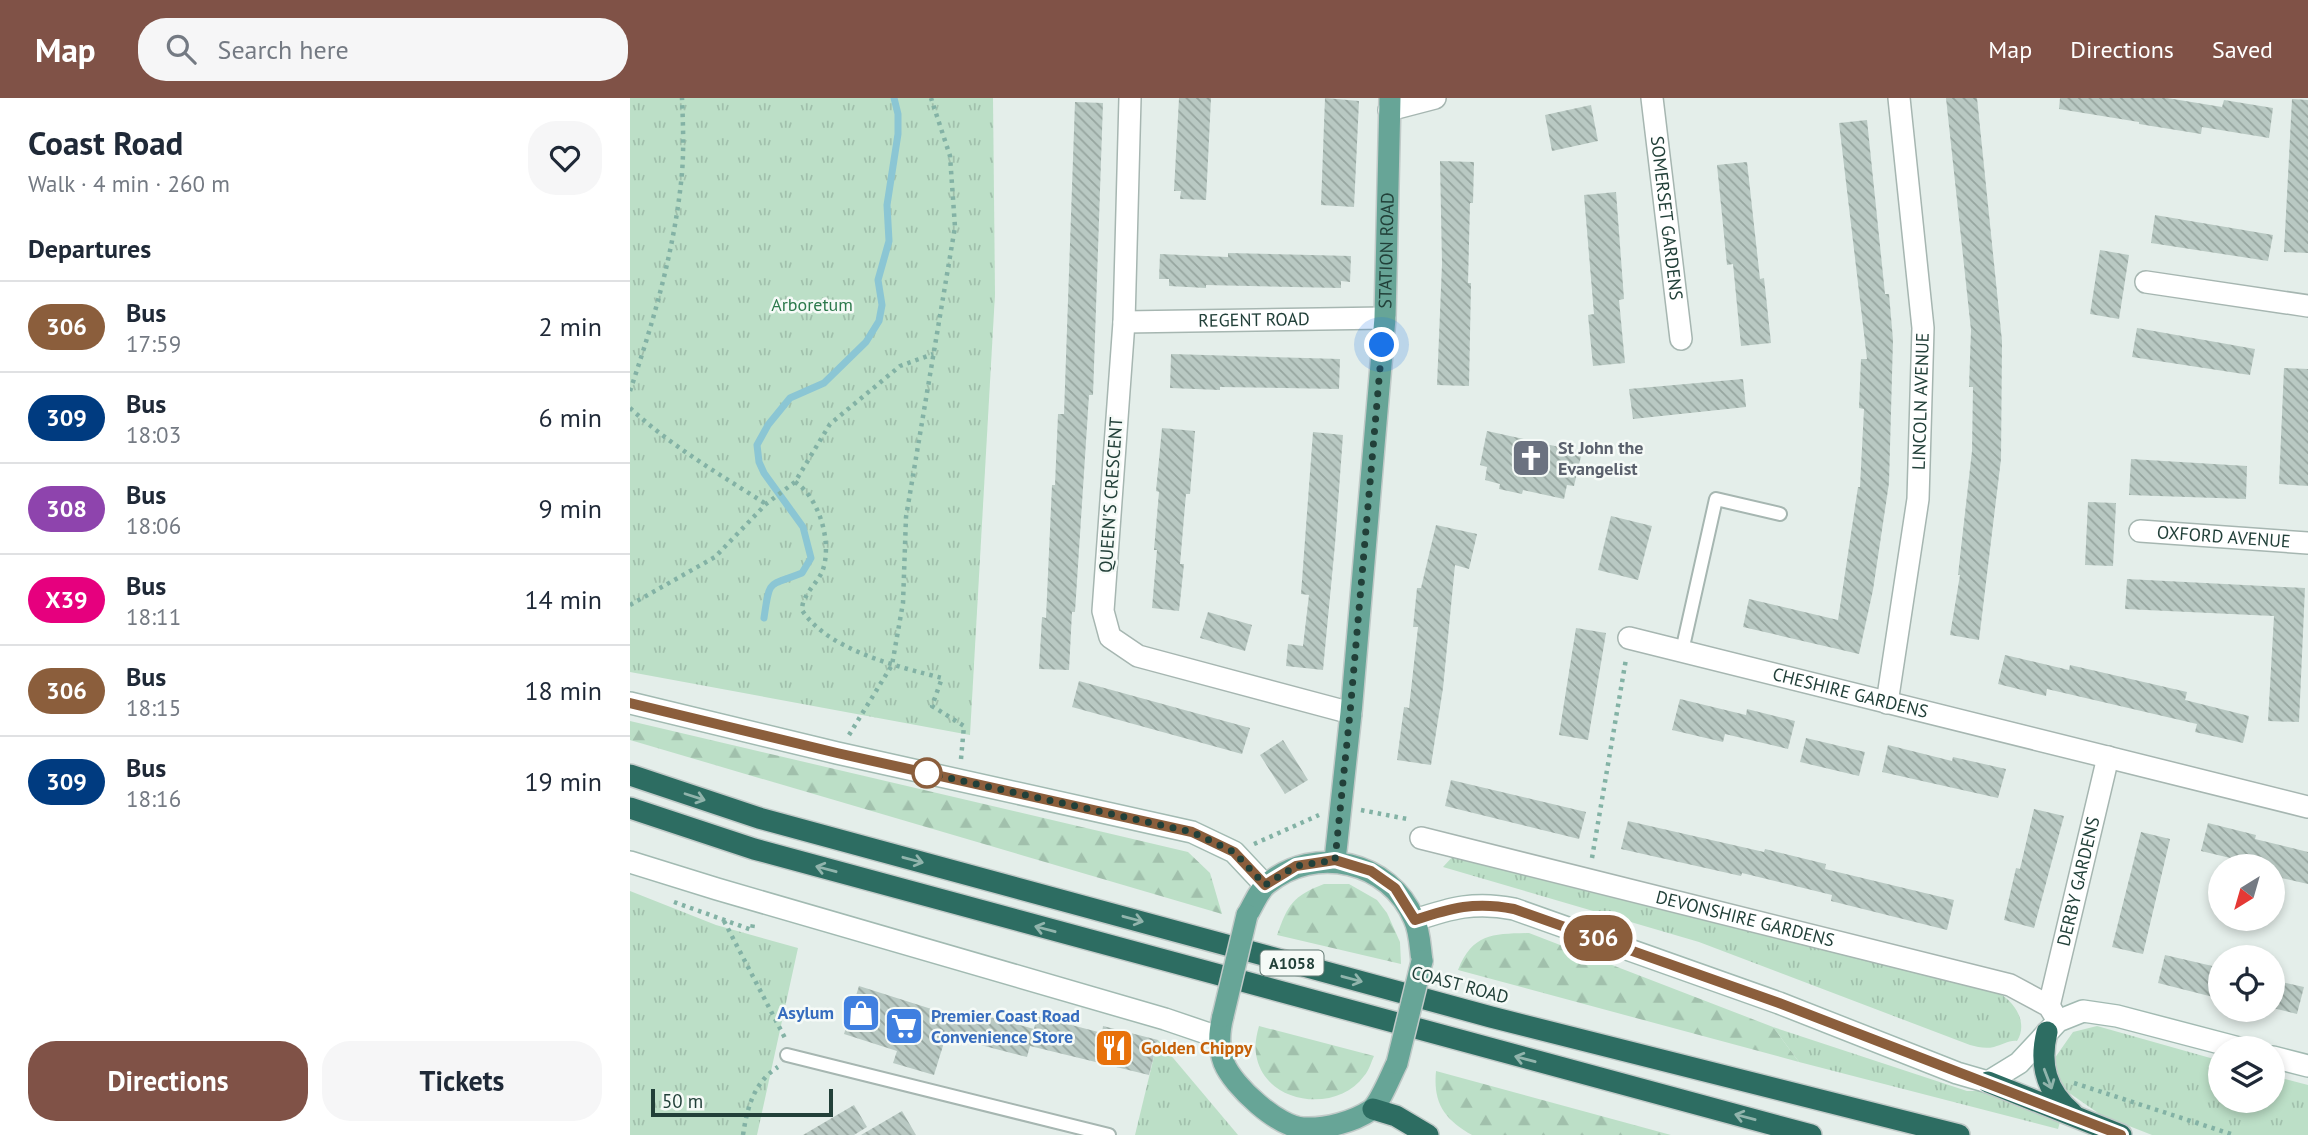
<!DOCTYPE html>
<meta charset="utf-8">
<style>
body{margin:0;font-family:"PT Sans",sans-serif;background:#f6f6f7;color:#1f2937;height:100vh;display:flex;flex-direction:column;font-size:26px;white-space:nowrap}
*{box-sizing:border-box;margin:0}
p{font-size:23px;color:#747a83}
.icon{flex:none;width:38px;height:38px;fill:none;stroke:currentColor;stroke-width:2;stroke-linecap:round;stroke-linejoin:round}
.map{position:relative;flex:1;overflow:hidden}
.side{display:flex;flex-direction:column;background:#fff;width:630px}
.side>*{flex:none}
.badge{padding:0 14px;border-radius:23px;font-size:24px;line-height:46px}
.needle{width:46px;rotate:217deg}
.controls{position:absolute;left:1578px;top:756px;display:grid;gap:14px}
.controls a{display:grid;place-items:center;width:77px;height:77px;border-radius:50%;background:#fff;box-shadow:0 4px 10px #0003;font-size:35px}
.scale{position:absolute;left:21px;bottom:18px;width:182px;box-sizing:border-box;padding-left:7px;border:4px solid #224039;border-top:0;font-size:19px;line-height:24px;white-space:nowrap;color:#224039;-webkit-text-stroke:5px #f5faf7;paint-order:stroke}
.you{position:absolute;width:35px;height:35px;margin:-18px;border:5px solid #fff;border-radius:50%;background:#1a73e8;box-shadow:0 0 0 10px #1a73e833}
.map>.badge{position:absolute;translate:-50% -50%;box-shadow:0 0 0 4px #fff}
h2{padding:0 28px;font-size:26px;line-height:63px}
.round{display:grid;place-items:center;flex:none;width:74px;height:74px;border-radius:28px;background:#f6f6f7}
.head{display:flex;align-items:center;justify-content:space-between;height:119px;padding:0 28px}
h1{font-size:33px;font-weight:700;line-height:52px}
.action{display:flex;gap:14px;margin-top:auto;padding:14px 28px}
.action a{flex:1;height:80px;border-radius:28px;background:#805247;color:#fff;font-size:28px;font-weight:700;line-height:80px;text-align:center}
.action a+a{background:#f6f6f7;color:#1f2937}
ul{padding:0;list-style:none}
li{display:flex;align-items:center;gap:21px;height:91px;padding:0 28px;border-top:2px solid #e0e1e3}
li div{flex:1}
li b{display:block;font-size:26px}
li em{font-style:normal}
li .badge{min-width:77px;font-weight:700;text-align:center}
header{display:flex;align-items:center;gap:42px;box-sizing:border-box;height:98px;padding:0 35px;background:#805247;color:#fff}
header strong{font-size:33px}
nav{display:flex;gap:38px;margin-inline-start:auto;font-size:24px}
.search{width:490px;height:63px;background:#f6f6f7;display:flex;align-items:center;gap:18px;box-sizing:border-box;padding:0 24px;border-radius:28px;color:#747a83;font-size:26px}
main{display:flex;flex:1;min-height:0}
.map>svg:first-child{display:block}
.grass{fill:url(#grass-tufts)}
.forest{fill:url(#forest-firs)}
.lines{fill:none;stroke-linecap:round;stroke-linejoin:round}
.stream{stroke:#8bc6d4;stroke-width:7}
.building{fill:url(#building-back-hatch)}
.lane-casing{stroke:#a6b6b1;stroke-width:16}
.street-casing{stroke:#a6b6b1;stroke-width:24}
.secondary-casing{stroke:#a2bab2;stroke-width:24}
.primary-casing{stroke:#c1cac8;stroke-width:24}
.highway-casing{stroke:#c1cac8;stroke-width:24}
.path{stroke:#83b2a5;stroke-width:4.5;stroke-dasharray:3.5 5;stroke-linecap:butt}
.lane{stroke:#fff;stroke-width:12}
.street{stroke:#fff;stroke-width:21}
.secondary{stroke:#fff;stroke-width:21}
.primary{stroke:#67a597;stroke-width:21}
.highway{stroke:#2d6d62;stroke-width:21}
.primary-bridge-casing{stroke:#c1cac8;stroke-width:24;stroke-linecap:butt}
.primary-bridge{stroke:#67a597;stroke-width:21}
.oneway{stroke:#91b4ac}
.line-casing{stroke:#fff;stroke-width:16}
.line{stroke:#8b5e3c;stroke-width:10}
.walk{stroke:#224039;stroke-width:7;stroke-dasharray:0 12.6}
.stop-dot{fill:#fff;stroke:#8b5e3c;stroke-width:3.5}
.labels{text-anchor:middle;stroke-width:5;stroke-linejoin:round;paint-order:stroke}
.shield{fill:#f5faf7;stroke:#617872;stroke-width:2}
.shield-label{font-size:16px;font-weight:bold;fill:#224039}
.street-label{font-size:18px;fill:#224039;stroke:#f5faf7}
.park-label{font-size:18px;fill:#2b794b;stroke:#f5faf7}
.worship-label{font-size:18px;font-weight:bold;fill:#5b616d;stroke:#f5faf7;text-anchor:start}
.shop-label{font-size:18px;font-weight:bold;fill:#366cbe;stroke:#f5faf7;text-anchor:end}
.food-label{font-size:18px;font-weight:bold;fill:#c56008;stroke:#f5faf7;text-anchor:start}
</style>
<header>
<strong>Map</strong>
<div class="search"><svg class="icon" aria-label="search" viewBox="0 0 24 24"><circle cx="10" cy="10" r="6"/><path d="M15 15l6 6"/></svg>Search here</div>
<nav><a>Map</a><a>Directions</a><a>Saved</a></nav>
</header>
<main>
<section class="side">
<div class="head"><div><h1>Coast Road</h1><p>Walk · 4 min · 260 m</p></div><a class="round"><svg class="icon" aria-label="heart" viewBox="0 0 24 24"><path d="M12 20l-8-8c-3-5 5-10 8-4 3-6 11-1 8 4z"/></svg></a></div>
<h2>Departures</h2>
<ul>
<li><span class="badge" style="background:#8b5e3c;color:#fff">306</span><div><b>Bus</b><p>17:59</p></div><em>2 min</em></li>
<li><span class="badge" style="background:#003b80;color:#fff">309</span><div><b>Bus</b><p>18:03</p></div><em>6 min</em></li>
<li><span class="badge" style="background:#8e44ad;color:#fff">308</span><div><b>Bus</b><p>18:06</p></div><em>9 min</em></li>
<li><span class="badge" style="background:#e6007e;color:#fff">X39</span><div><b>Bus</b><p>18:11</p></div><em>14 min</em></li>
<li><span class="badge" style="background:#8b5e3c;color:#fff">306</span><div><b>Bus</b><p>18:15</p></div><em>18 min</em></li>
<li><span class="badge" style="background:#003b80;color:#fff">309</span><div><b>Bus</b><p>18:16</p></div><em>19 min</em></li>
</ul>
<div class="action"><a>Directions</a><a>Tickets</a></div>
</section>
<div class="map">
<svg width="1678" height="1037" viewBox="0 0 1678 1037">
<defs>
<pattern id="grass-tufts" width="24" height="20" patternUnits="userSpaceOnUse" patternTransform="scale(1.75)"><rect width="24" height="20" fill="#bcdfc7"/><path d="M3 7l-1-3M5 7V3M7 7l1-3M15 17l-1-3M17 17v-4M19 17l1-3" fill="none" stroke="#a1c0ac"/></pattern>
<pattern id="forest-firs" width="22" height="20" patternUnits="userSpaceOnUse" patternTransform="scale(1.75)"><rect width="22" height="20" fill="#bcdfc7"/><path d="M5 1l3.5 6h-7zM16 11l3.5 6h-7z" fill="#a1c0ac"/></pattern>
<pattern id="building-back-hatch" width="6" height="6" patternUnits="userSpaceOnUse" patternTransform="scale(1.75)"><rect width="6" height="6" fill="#b9c9c3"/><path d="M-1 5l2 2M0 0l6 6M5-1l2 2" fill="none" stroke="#96a59f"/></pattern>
</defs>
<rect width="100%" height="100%" fill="#e4eeea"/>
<g class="grass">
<polygon points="0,0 363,0 365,196 340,637 0,574"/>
<path d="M825 756 1370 896C1386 905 1398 926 1387 943 1379 942 1372 947 1364 949 1355 951 1348 949 1340 947L1069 844 813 769Z"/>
<polygon points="0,793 86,827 168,850 127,1037 0,1037"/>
<polygon points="1467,928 1591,963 1591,1003 1643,1003 1643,978 1678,987 1678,1037 1522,1037 1471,1017 1432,990 1422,964 1443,934"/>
<polygon points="1143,929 1337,993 1360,993 1430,1024 1428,1031 1169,964"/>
<polygon points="528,942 608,1037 505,1037"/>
</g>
<g class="forest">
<polygon points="0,623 558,754 580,775 592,816 0,642"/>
<path d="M694 786H719L747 802 757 815 770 844 771 866 647 837C658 806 663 798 694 786Z"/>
<path d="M899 835 1143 929 1169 964 828 872C843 835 863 836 899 835Z"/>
<path d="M629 928 744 958C741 964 739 973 734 978 708 1015 638 1007 627 961 624 949 626 939 629 928Z"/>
<path d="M806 973 1041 1037H842C814 1021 803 1005 806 973Z"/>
</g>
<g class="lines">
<path class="stream" d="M134 520C140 480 137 489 172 475L181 460 173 429 134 375 129 364 127 347 138 327 160 300 194 285 236 244 249 223 252 207 248 182 259 143 257 107 268 36V16L264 0"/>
</g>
<g class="building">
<polygon points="549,0 581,0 576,102 550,101 551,93 544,93"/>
<polygon points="695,0 729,3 724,109 691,107"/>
<polygon points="1316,0 1347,0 1372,243 1371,361 1349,542 1320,537 1330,477 1328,477 1342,353 1343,289 1339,289 1341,232"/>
<polygon points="1430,0 1537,0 1592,9 1594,2 1643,10 1639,40 1572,29 1571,36 1509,26 1509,24 1429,11"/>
<polygon points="1662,1 1678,2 1678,155 1654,154"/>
<polygon points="445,4 473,5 463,297 459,297 445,514 442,514 439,572 409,571 412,519 416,520 422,387 425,387 428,316 434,316"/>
<polygon points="961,7 968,43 922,53 915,17"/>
<polygon points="1237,22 1255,196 1259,196 1263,242 1259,385 1243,492 1229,556 1113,529 1119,501 1208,522 1228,389 1230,389 1234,311 1229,310 1231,261 1237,261 1209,25"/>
<polygon points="810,63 844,64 843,105 840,105 838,185 841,185 839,288 807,287 812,166"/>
<polygon points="1117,64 1130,181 1134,180 1141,245 1111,248 1103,166 1097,167 1087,67"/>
<polygon points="986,94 994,201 989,202 995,265 963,268 958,217 964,216 954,97"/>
<polygon points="1525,117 1643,137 1638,163 1521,145"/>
<polygon points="1470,152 1499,157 1489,221 1460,216"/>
<polygon points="598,155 721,158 720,184 711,183 711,190 576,187 576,190 539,188 539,181 529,181 530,156 598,159"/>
<polygon points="1507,230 1625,251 1620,277 1502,259"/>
<polygon points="541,256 710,261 709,291 590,289 590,292 540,290"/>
<polygon points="1654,270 1678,271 1678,388 1649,386"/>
<polygon points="1113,281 1116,309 1003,321 999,291"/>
<polygon points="532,330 565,333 560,396 556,396 550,466 554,466 549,513 522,510 527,452 524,452 529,394 526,393"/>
<polygon points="857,333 952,354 944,388 937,387 934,401 893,392 892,396 869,391 870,386 855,382 857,369 850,367"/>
<polygon points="683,334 713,337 705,446 693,572 656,568 658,546 673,548 679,497 671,496"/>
<polygon points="1501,361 1617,368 1616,401 1499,397"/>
<polygon points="1458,404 1486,405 1483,468 1455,467"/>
<polygon points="981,418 1022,428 1008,482 968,472"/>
<polygon points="806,427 847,436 839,471 825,467 813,590 801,667 767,662 774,609 779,610 788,529 783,529 787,490 791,490"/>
<polygon points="1497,481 1675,490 1669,624 1638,623 1644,518 1495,511"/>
<polygon points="578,514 622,527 615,553 570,540"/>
<polygon points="946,530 976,535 958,642 929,637"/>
<polygon points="1375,557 1439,572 1440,567 1557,594 1555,602 1619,618 1613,645 1565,634 1567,626 1417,591 1416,598 1368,586"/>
<polygon points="449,583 620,630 612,656 442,609"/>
<polygon points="1050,601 1116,617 1117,611 1165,623 1158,651 1095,636 1093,644 1042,632"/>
<polygon points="1176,640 1235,654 1229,678 1170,664"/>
<polygon points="653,642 678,682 655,696 630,657"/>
<polygon points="1258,647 1322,663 1323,659 1376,671 1368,700 1252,674"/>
<polygon points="821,682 956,714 949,741 815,708"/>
<polygon points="1404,711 1434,718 1404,830 1374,822 1386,770 1390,771"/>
<polygon points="998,723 1134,754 1135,751 1196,766 1195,771 1324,802 1317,832 1201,803 1202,797 1112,775 1111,778 991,751"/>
<polygon points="1578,725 1626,737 1625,741 1678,754 1678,786 1643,778 1643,768 1634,768 1571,753"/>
<polygon points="1511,734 1540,741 1513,856 1482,849"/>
<polygon points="1535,857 1591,870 1591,901 1528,885"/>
<polygon points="1643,882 1674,889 1667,916 1643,910"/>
<polygon points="229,888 336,922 338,913 404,931 407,918 472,935 473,928 528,942 519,977 400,948 397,959 316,938 304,977 263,965 267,953 214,936"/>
<polygon points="224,1007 237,1029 224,1037 173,1037"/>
<polygon points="272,1013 286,1037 231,1037"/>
</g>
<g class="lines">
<g class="lane-casing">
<g id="lane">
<polyline points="1052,553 1086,401 1150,416"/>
<polyline points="157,957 479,1037"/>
</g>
</g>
<g class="street-casing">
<g id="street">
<polyline points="500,0 494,224 473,513 480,539 508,558 721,615"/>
<path id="s1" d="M1022 0 1051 241"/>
<polyline points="759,12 805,0"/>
<polyline points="1516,184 1678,208"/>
<path id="s2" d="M494 224 755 220"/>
<path id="s3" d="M1510 433 1678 445"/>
<path id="s4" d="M999 540 1678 709"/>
<path id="s5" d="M1257 605 1288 401 1293 230 1269 0"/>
<path id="s6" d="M791 740 1380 887 1419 908 1428 923"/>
<path id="s7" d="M1419 908 1478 659"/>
</g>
</g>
<g class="secondary-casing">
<g id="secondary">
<polyline points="0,605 207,655 562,734 604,754 635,787"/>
<polyline points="0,764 87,791 535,921 588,939"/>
<path d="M785 822C821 810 845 803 884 811L1149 905 1327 975 1358 984 1389 965 1428 923 1453 913 1487 918 1609 950"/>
<polyline points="1643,959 1678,968"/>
</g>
</g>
<g class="primary-casing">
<g id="primary">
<path id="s8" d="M705 762 721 615 755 220 760 0"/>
<path d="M617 817C623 808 628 793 637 786 685 746 760 763 784 821 790 833 790 850 792 863"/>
<path d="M593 918C589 934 588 948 594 965 603 988 649 1030 674 1030 696 1031 723 1024 741 1012 750 1005 761 977 767 965"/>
</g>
</g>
<g class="highway-casing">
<g id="highway">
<polyline points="0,677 129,720 861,919 1329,1037"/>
<polyline points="0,710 124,751 1181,1037"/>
<path d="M1417 934C1409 966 1416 993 1442 1015"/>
<polyline points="1358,984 1491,1037"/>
<polyline points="743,1011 766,1018 798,1037"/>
</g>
</g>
<g class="path">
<path d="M0 293C24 222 45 150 52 75 54 50 53 25 52 0"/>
<path d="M0 310C41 348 89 376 136 406"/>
<path d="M165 384C190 400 203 447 192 474 186 487 172 497 172 512 197 552 269 569 312 580L302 608 334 628 331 661"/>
<polyline points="0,507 85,459 136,406 165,384 200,326 270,268 303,256"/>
<polyline points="219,637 262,567 273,505 276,419 325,129 320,58 301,0"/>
<polyline points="731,712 777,721 779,724"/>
<polyline points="624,746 689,717"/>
<polyline points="962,760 996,561"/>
<polyline points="44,804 122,832 123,825"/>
<polyline points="94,823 156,942"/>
<polyline points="1444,985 1604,1037"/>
<path d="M113 1037C117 1010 124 984 148 969"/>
</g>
<use href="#lane" class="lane"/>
<use href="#street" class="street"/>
<use href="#secondary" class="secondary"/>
<use href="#primary" class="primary"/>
<use href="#highway" class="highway"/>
<g class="primary-bridge-casing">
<g id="primary-bridge">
<polyline points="593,918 617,817"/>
<polyline points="767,965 792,863"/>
</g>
</g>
<use href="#primary-bridge" class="primary-bridge"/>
</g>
<defs><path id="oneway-shaft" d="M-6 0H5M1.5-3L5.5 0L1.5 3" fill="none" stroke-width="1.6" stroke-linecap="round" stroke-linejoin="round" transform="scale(1.75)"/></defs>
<g class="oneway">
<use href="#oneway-shaft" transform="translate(65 699) rotate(18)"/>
<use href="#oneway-shaft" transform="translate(283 762) rotate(15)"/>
<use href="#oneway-shaft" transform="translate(196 771) rotate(-165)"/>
<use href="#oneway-shaft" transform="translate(503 821) rotate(15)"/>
<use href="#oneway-shaft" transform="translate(415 831) rotate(-165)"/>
<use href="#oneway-shaft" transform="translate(722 881) rotate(15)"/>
<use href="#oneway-shaft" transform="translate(895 961) rotate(-165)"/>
<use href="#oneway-shaft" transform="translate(1418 981) rotate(69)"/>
<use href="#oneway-shaft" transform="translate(1115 1019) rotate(-165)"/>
</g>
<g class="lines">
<g class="line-casing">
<path id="line" d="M0 605 207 655 562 734 604 754 635 787 666 768 705 762 741 773 765 790 785 822C821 810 845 803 884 811L1149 905 1491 1037"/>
</g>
<use href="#line" class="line"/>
<polyline class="walk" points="297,675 562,734 604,754 635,787 666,768 705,762 720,615 752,247"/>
</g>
<defs>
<g id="church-square" transform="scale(2.0125)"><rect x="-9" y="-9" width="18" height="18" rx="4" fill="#6b7280" stroke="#f5faf7"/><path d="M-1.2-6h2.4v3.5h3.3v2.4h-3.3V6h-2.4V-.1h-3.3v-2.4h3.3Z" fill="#fff"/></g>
<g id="shop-square" transform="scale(2.0125)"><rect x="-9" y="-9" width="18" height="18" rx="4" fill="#3f7fe0" stroke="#f5faf7"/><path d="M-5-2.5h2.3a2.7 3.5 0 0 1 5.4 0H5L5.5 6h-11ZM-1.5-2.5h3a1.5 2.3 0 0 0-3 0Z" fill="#fff"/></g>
<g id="supermarket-square" transform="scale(2.0125)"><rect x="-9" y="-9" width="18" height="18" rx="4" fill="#3f7fe0" stroke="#f5faf7"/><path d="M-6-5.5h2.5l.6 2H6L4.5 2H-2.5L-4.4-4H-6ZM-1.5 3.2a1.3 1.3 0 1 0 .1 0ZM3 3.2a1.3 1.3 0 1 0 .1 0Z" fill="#fff"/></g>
<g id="restaurant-square" transform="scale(2.0125)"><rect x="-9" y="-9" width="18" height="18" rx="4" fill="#e8710a" stroke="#f5faf7"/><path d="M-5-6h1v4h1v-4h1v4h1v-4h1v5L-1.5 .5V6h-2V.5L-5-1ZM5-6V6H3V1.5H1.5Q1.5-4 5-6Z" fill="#fff"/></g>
</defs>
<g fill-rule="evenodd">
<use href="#church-square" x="901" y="360"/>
<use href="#shop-square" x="231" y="915"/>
<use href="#supermarket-square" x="274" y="928"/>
<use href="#restaurant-square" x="484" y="950"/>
</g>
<circle class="stop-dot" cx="297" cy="675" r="14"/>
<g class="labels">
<rect class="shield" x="630.5" y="852.5" width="63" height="25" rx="5"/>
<g class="shield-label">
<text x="662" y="871">A1058</text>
</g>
<g class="street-label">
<text dy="6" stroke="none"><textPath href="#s1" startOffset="121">SOMERSET GARDENS</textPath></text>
<text dy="6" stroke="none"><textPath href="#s8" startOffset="612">STATION ROAD</textPath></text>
<text dy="6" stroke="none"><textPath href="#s2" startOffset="130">REGENT ROAD</textPath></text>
<text dy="6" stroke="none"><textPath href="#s5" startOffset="304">LINCOLN AVENUE</textPath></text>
<text transform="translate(481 397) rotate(-86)" y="6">QUEEN'S CRESCENT</text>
<text dy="6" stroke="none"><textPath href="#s3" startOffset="84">OXFORD AVENUE</textPath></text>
<text dy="6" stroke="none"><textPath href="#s4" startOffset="228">CHESHIRE GARDENS</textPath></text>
<text dy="6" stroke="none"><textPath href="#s7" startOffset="128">DERBY GARDENS</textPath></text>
<text dy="6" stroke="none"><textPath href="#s6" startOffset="334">DEVONSHIRE GARDENS</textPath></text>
<text transform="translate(830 887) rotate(15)" y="6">COAST ROAD</text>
</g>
<g class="park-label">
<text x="182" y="213">Arboretum</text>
</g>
<g class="worship-label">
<text x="928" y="356">St John the<tspan x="928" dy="21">Evangelist</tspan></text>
</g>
<g class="shop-label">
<text x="204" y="921">Asylum</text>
<text x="301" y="924" text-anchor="start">Premier Coast Road<tspan x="301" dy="21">Convenience Store</tspan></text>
</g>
<g class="food-label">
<text x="511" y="956">Golden Chippy</text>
</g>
</g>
</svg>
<div class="controls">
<a><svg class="needle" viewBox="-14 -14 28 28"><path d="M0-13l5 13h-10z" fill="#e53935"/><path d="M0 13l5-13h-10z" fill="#747a83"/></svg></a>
<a><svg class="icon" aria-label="locate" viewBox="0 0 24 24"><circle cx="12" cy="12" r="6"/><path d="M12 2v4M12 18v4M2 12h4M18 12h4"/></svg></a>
<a><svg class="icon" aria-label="layers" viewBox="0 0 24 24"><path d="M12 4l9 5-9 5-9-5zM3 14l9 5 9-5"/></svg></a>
</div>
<div class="scale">50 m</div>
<div class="you" style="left:752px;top:247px"></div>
<b class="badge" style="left:968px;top:840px;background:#8b5e3c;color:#fff">306</b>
</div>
</main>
